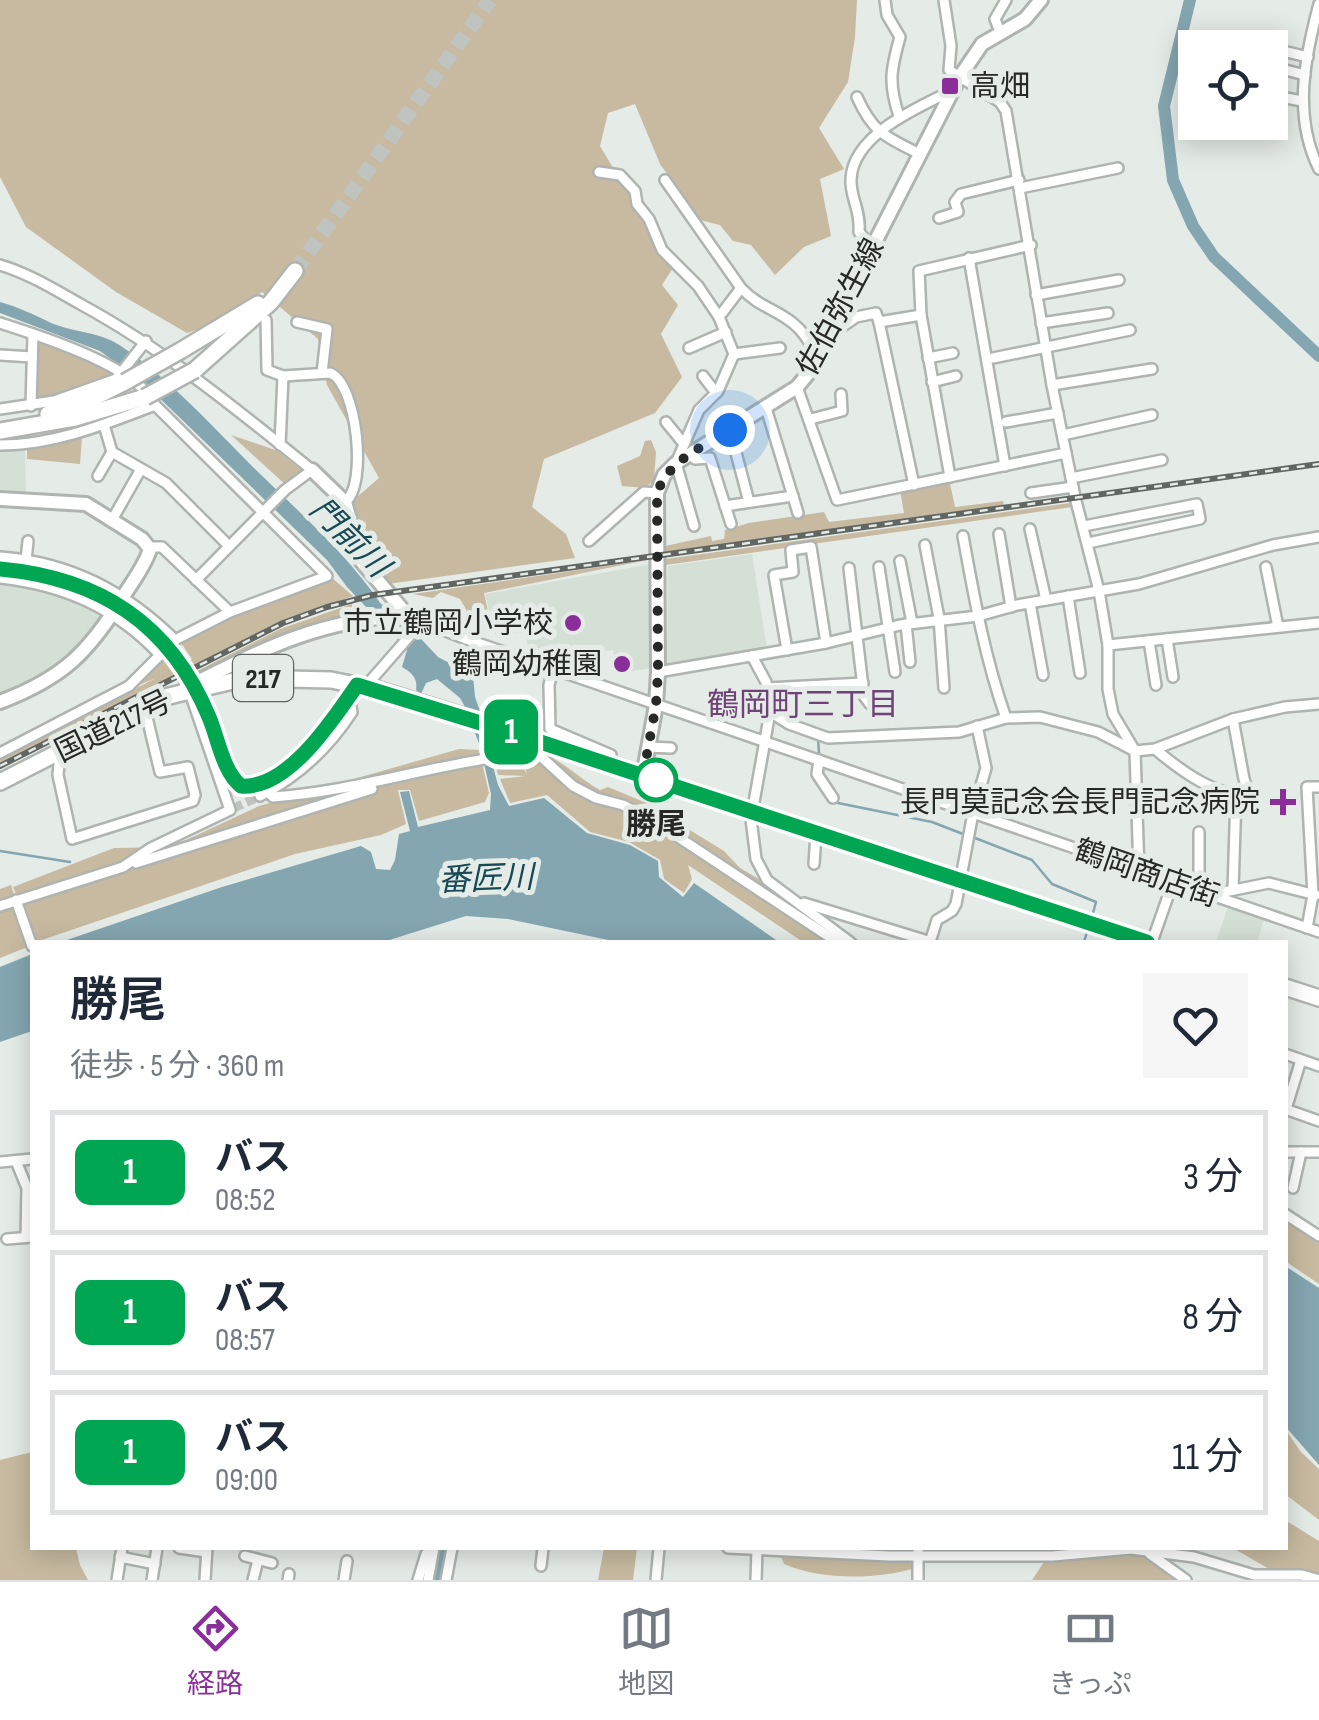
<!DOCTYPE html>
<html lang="ja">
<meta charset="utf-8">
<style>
body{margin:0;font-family:"Sofia Sans Condensed","Noto Sans JP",sans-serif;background:#f6f6f7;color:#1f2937;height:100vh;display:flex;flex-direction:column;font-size:38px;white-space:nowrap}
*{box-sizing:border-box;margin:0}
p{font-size:32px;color:#747a83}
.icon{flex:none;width:55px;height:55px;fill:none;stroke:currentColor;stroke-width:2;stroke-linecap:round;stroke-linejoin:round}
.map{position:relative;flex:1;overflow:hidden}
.side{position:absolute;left:30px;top:940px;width:1258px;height:610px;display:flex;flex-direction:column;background:#fff;border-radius:0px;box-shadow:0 5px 25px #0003}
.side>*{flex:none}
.badge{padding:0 20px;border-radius:15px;font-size:35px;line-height:65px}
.fabs{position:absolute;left:1178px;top:30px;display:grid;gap:20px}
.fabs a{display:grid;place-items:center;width:110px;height:110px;border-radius:0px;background:#fff;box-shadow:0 5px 25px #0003;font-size:50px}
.you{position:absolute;width:50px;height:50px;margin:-25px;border:8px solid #fff;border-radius:50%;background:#1a73e8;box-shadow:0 0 0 15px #1a73e833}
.map>.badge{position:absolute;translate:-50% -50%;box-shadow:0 0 0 5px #fff}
.round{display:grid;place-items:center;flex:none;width:105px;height:105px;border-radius:0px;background:#f6f6f7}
.headline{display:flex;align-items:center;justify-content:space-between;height:170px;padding:0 40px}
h1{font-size:48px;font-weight:600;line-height:75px}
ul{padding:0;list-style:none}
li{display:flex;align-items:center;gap:30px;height:125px;margin:0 20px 15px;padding:0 20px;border:5px solid #e0e1e3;border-radius:0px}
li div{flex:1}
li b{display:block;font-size:38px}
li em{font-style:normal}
li .badge{min-width:110px;font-weight:700;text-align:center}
.menu{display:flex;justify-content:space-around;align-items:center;height:140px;border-top:2px solid #e0e1e3;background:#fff;font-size:28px;color:#747a83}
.menu a{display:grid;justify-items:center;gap:5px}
.menu .active{color:#8a2f9a}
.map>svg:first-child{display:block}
.built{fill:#d4e0d6}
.green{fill:#c7baa0}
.water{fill:#84a6b1}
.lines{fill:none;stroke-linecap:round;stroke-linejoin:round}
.stream{stroke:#84a6b1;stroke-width:2.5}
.river{stroke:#84a6b1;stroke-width:12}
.street-tunnel{stroke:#bfc4c0;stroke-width:9;stroke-dasharray:9 4.5;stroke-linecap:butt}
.highway-tunnel{stroke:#bfc4c0;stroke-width:15;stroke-dasharray:15 8;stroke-linecap:butt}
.street-casing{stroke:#afb4b0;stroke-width:14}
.secondary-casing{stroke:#afb4b0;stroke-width:18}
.primary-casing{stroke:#afb4b0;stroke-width:19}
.highway-casing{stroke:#afb4b0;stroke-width:20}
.street{stroke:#fff;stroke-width:9}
.secondary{stroke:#fff;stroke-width:12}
.primary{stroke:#fff;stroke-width:14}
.highway{stroke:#fff;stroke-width:15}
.rail-casing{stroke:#626663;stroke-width:6}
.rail{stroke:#e5ebe6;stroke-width:2.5;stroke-dasharray:8;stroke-linecap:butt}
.primary-bridge-casing{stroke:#afb4b0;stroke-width:19;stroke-linecap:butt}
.highway-bridge-casing{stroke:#afb4b0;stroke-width:20;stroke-linecap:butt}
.primary-bridge{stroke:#fff;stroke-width:14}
.highway-bridge{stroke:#fff;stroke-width:15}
.line-casing{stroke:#fff;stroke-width:22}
.line{stroke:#00a651;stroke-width:15}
.walk{stroke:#272927;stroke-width:10;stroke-dasharray:0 18}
.poi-dot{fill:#8a2f9a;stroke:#e5ebe6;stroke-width:4}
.stop-dot{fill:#fff;stroke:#00a651;stroke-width:5}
.labels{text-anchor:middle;stroke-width:10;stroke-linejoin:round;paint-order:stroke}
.shield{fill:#e5ebe6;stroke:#606360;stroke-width:2.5}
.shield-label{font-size:28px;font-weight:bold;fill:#272927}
.poi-label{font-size:30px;fill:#272927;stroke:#e5ebe6;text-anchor:end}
.street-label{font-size:30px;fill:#272927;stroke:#e5ebe6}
.stop-label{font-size:30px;font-weight:bold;fill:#272927;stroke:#e5ebe6}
.water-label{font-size:32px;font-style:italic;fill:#174a57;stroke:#e5ebe6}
.neighbourhood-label{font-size:32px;fill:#704378;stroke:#e5ebe6}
</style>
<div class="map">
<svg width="1319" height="1580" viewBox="0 0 1319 1580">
<rect width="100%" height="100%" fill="#e5ebe6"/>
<g class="built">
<polygon points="25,444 26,497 0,496 0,446"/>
<polygon points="752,554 767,649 667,666 668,566"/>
<polygon points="651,564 655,615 653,668 617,673 613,650 585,654 581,648 531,655 524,632 495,634 485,594"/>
<polygon points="0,582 20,583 85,600 109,614 53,675 0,699"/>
<polygon points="1229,904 1265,916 1257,942 1216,942"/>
</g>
<g class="green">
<polygon points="0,0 857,0 855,37 848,82 819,128 844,169 820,179 831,236 804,247 775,275 751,245 733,241 720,225 700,220 660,164 635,104 608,113 600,146 673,268 662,285 678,305 661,334 682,377 655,413 544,459 532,507 566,534 575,558 388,584 366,555 350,503 379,478 327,385 318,339 262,292 224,320 187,333 116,292 26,227 0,177"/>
<polygon points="35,337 97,361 116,375 33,403"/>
<polygon points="231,435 278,451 304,473 287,486"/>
<polygon points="82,436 80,464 27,459 27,446"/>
<polygon points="651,440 656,452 654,480 645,488 622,486 617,466 640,456 645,441"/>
<polygon points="949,479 955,507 1003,501 1004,506 665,552 665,546 711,536 712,541 724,539 725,530 749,523 824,512 829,522 904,513 900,490"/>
<polygon points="1070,503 1072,507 666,565 666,559"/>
<polygon points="647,560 484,593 492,630 476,628 460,599 441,592 433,598 413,594"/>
<polygon points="331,577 353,596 298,615 193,666 189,662 192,659 179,640 231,614"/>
<polygon points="352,604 354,615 309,627 199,678 195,672 280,629"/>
<polygon points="165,657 178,673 0,764 0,758 156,678 134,687"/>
<path d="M491 746 516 749 527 775 524 760 536 757 583 799 616 807 580 787 543 754C562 760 580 779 600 790L608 787 644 802 724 851 740 868 838 925 861 942H803L688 865 692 879 684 893 664 879 660 860 629 842 590 832 547 795 510 803 500 779 526 776 498 775Z"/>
<polygon points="459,749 479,750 489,793 485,802 419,821 410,790 398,790 406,824 381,835 295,854 36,942 13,887 114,848 171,847 259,806"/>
<polygon points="11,885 30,946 0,958 0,889"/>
<polygon points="1285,1216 1319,1238 1319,1284 1285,1261"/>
<polygon points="1285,1429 1301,1452 1319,1469 1319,1520 1285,1494"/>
<polygon points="32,1452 32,1548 76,1548 80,1565 88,1580 0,1580 0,1460"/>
<polygon points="1285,1520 1319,1541 1319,1580 1288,1580 1233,1548 1285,1548"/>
<polygon points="604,1548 637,1548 633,1580 598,1580"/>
<path d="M780 1554 915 1559V1568C876 1580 820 1580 784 1564Z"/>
<polygon points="1143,1555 1180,1580 1032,1580 1044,1562"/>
</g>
<g class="water">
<path d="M0 302C18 307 33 314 49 322 73 333 99 331 121 346 171 380 214 428 256 470 300 513 347 554 381 604L392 608 438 657 473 675 475 697 491 742 487 744 498 785 509 806 544 798 587 833 630 845 658 861 659 877 683 897 694 883 779 942H618L508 919 466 916 383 942H61L222 887 361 846 371 852 376 869 390 870 395 860 399 834 410 831 400 792 409 791 418 827 490 810 491 794 480 746 465 707 460 698 437 679 426 683 421 694 416 690C418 678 412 673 402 667L407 650 347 587 327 560 146 385 100 351 0 313Z"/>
<polygon points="32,954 32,1031 0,1042 0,967"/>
<polygon points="1285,1266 1319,1288 1319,1465 1285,1426"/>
</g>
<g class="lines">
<g class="stream">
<polyline points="818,739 819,753"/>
<polyline points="836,799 838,803 932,822 963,834"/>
<polyline points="975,838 1032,860 1052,884 1096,902 1093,913"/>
<polyline points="0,851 70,862"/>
<polyline points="1084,942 1087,932"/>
</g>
<g class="river">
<polyline points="1190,0 1164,106 1173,180 1193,226 1214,257 1319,356"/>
<polyline points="440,1580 447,1548"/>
</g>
<polyline class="street-tunnel" points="234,808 260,796"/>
<polyline class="highway-tunnel" points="295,271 490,0"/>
<g class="street-casing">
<g id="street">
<path d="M885 0 887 15 900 37C891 69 888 83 899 116"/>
<polyline points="944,0 951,46 949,70 1000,102 1006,111 1052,385 1075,497 1099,591 1108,645 1108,689 1113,714 1135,751 1139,871"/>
<path d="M1319 4C1304 60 1293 117 1319 169"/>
<polyline points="1000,32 995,19 1006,0"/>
<polyline points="1247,42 1269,48"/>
<polyline points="1270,48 1308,57"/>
<polyline points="1270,66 1305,75"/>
<polyline points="1270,95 1302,101"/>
<path d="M857 97C873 133 886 137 920 154"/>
<polyline points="599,172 620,175 635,191 637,204 649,219 662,250 698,286 719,317"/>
<path d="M665 180 741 288C760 308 775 308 794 324 805 333 810 344 817 356"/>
<polyline points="1020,188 1118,168"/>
<polyline points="939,218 958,212 955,202 961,194 1019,180"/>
<path d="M872 247 859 232C861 210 850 198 851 179 853 134 919 107 953 90"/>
<polyline points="969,258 1005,466"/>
<path d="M0 265C30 274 55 290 82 305 166 351 238 410 312 470L285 490 196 580"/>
<polyline points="1036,295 1119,280"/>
<polyline points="921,315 950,477"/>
<path d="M266 320 267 370 283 376 330 373C357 383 368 486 345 502"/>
<polyline points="297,322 327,329 322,373"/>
<polyline points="879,322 914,485"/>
<path d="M0 323C40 336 137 366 155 405L327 576 230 612 175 640 129 686 0 753"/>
<polyline points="1041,323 1108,313"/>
<polyline points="830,335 856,317 876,313 879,322 921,315 919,271 1031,245"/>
<polyline points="689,348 726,332"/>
<polyline points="734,354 780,348"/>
<polyline points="0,355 32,357"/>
<polyline points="928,358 953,353"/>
<polyline points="993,358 1130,330"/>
<polyline points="703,376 716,393"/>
<polyline points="932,382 956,376"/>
<polyline points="1052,385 1152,369"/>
<polyline points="797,387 837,500 1066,453"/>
<polyline points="31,406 33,334"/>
<polyline points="766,408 798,513"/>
<polyline points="0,409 54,401 116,379 146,341"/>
<polyline points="811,419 842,411 841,394"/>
<polyline points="666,422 684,444"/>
<polyline points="1006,422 1058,413"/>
<polyline points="104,425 112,452 166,483 229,546"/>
<polyline points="730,430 749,502"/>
<polyline points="1063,435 1152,415"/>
<path d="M0 445C54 445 106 424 155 405"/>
<polyline points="280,445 283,376"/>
<polyline points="690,454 695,459 710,458 731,524"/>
<polyline points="98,476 112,452"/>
<polyline points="1071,478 1162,460"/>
<polyline points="1031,493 1073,487"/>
<polyline points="725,506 793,496"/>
<polyline points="112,520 141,469"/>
<polyline points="694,526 676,463 699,410 718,391 734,354 719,317 741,288"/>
<polyline points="1084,526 1197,504 1200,519 1088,543"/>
<polyline points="1030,529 1046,600"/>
<polyline points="999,534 1011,607"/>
<path d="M963 536C974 597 985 659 1006 718L1040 717 1098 732 1135 751 1155 749 1233 719 1285 707 1319 704"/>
<polyline points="589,541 644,492 657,493"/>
<polyline points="925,545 939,618 944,688"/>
<polyline points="150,547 162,547 230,612"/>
<path d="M0 557C71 562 126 592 175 640"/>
<polyline points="26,560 28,541"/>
<polyline points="900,561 912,623"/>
<polyline points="879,567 895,672"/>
<polyline points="1266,567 1278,627"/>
<polyline points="849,568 864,696 870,704"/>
<path d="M0 578C64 585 116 608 160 655"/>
<polyline points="1068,596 1080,673"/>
<polyline points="1030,603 1043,675"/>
<polyline points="408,616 466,639 1319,932"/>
<polyline points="906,624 910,662"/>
<polyline points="1167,639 1173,677"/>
<polyline points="1149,641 1156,685"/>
<polyline points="1108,645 1319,623"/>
<polyline points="787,650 774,575 793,572 791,550 811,547 826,643"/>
<polyline points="752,656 766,682 770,712 751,819 756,859 767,880 850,942"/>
<polyline points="553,669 549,685 550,729 611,755 611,766"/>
<polyline points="658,672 826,643 900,625 978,616 1017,605 1139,584 1273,545 1319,537"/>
<polyline points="365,687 421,623"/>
<polyline points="767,688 863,683"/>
<polyline points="865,697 888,692"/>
<polyline points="770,712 789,724 828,738 959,732 1006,718"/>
<polyline points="648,747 671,748"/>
<path d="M1155 749C1181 771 1215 796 1250 796L1244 779 1233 719"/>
<polyline points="60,753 58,775 72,839 193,801 195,795 188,767 160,772 145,709"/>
<polyline points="819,760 817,774 833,798"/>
<path d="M268 792 273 797C363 791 447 759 537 753L573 786 596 798 623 805 660 825 837 942"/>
<path d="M260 796C299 776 328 749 352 712L349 697"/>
<polyline points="136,863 372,789"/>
<polyline points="814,864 816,834"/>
<polyline points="1233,890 1236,795"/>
<polyline points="1199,891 1199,832"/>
<polyline points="1217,897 1224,892 1269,883 1316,895"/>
<polyline points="16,900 32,946"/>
<polyline points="804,903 931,942"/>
<polyline points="0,906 123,867 151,848 230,810 189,690"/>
<polyline points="1307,928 1313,895 1307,787 1319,787"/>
<polyline points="930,942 937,920 952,911 956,904 973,813 986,768 977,726"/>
<polyline points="1152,942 1173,882"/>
<polyline points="1285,1054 1319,1066"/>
<polyline points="1285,1109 1319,1121"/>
<polyline points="1286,1109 1301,1060"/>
<polyline points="1285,1152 1319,1152"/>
<polyline points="16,1161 27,1188 26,1237"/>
<polyline points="0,1162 32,1159"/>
<polyline points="1293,1188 1301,1152"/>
<polyline points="1285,1214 1319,1236"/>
<polyline points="7,1239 32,1237"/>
<polyline points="179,1548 206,1552"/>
<polyline points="728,1548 889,1556 1053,1556 1131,1549 1194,1557 1254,1575 1302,1575 1319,1580"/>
<polyline points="918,1548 918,1580"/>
<polyline points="1150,1554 1186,1580"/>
<polyline points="245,1556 272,1563"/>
<polyline points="120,1557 155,1564"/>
<polyline points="541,1566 543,1548"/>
<polyline points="117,1580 122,1548"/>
<polyline points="152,1580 157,1548"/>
<polyline points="205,1580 207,1548"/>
<polyline points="253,1580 258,1560"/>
<polyline points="288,1580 289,1574"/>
<polyline points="344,1580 347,1561"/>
<polyline points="418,1580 426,1554"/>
<polyline points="428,1580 434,1548"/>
<polyline points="446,1580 452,1548"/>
<polyline points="656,1580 659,1548"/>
<polyline points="756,1580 757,1549"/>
</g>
</g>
<g class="secondary-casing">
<g id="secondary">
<polyline points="312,470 345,502 362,562 408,616"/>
<path d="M0 499 86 504 142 539 150 549C145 566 132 582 123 597 88 653 63 678 0 702"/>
<path d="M185 688C261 650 322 618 408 616"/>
<polyline points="643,776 656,705 658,672 657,493 664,475 676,463 797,387 807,375 959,78 982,44 1025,19 1041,0"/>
</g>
</g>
<g class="primary-casing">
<g id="primary">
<polyline points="0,569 41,574"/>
<path d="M202 698 232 777C264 820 341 708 357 685"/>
</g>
</g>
<g class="highway-casing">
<g id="highway">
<polyline points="180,351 258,304"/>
<polyline points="195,370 271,302 295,271"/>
<polyline points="48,414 89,400 125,382"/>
<polyline points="0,431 75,418 145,397"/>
<polyline points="0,782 169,696 246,678 331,680 376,689 511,731 1147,942"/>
<polyline points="1285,987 1319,998"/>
</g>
</g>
<use href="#street" class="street"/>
<use href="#secondary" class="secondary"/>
<use href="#primary" class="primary"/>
<use href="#highway" class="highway"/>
<g class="rail-casing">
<polyline id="rail" points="0,766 283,623 327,607 373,595 1319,464"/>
</g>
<use href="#rail" class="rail"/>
<g class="primary-bridge-casing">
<path id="primary-bridge" d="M41 574C114 591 166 633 202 698"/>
</g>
<g class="highway-bridge-casing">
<g id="highway-bridge">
<polyline points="125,382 180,351"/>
<polyline points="145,397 195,370"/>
</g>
</g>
<use href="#primary-bridge" class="primary-bridge"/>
<use href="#highway-bridge" class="highway-bridge"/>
</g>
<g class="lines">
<g class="line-casing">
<path id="line" d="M0 569C99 578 170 623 209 717 218 738 223 772 241 786 288 790 334 718 357 685L510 732 1147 942"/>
</g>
<use href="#line" class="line"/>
<path class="walk" d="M656 780 643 776 656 705 658 672 657 493C669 460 701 448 730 430"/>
</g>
<g class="poi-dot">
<rect x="940" y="76" width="20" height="20" rx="5"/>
<circle cx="573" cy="623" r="10"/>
<circle cx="622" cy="664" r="10"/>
<path d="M1278 787h10v10h10v10h-10v10h-10v-10h-10v-10h10z"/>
</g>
<circle class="stop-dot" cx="656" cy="780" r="20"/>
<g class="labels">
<rect class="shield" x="233" y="655" width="60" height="46" rx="8"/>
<g class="shield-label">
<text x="263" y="688">217</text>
</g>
<g class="poi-label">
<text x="970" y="96" text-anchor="start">高畑</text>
<text x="553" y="633">市立鶴岡小学校</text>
<text x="602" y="674">鶴岡幼稚園</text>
<text x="1260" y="812">長門莫記念会長門記念病院</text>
</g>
<g class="street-label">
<text transform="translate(840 307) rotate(-62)" y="10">佐伯弥生線</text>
<text transform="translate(113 726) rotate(-26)" y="10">国道217号</text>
<text transform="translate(1147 873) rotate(19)" y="10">鶴岡商店街</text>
</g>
<g class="stop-label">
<text x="656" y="834">勝尾</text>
</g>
<g class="water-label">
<text transform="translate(350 537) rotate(45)" y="11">門前川</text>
<text transform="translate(486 878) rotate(-2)" y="11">番匠川</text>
</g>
<g class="neighbourhood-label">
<text x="803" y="715">鶴岡町三丁目</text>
</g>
</g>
</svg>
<div class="fabs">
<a><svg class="icon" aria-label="locate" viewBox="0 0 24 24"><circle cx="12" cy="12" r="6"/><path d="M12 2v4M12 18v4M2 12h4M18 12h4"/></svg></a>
</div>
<div class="you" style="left:730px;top:430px"></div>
<b class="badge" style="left:511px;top:732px;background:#00a651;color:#fff">1</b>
<section class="side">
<div class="headline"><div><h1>勝尾</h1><p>徒歩 · 5 分 · 360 m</p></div><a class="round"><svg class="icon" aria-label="heart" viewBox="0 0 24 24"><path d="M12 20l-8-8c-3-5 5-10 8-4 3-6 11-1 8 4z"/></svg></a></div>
<ul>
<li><span class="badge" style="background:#00a651;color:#fff">1</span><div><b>バス</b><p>08:52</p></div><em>3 分</em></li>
<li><span class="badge" style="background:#00a651;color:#fff">1</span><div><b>バス</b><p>08:57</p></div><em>8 分</em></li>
<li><span class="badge" style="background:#00a651;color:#fff">1</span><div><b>バス</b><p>09:00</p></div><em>11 分</em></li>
</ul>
</section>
</div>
<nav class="menu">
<a class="active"><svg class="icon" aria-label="directions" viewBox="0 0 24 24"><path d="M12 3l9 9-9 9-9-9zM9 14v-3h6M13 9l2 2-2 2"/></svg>経路</a>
<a><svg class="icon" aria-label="map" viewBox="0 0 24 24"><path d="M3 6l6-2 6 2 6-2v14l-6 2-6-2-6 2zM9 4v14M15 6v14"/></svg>地図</a>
<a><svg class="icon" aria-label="tickets" viewBox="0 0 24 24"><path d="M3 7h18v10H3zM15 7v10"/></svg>きっぷ</a>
</nav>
